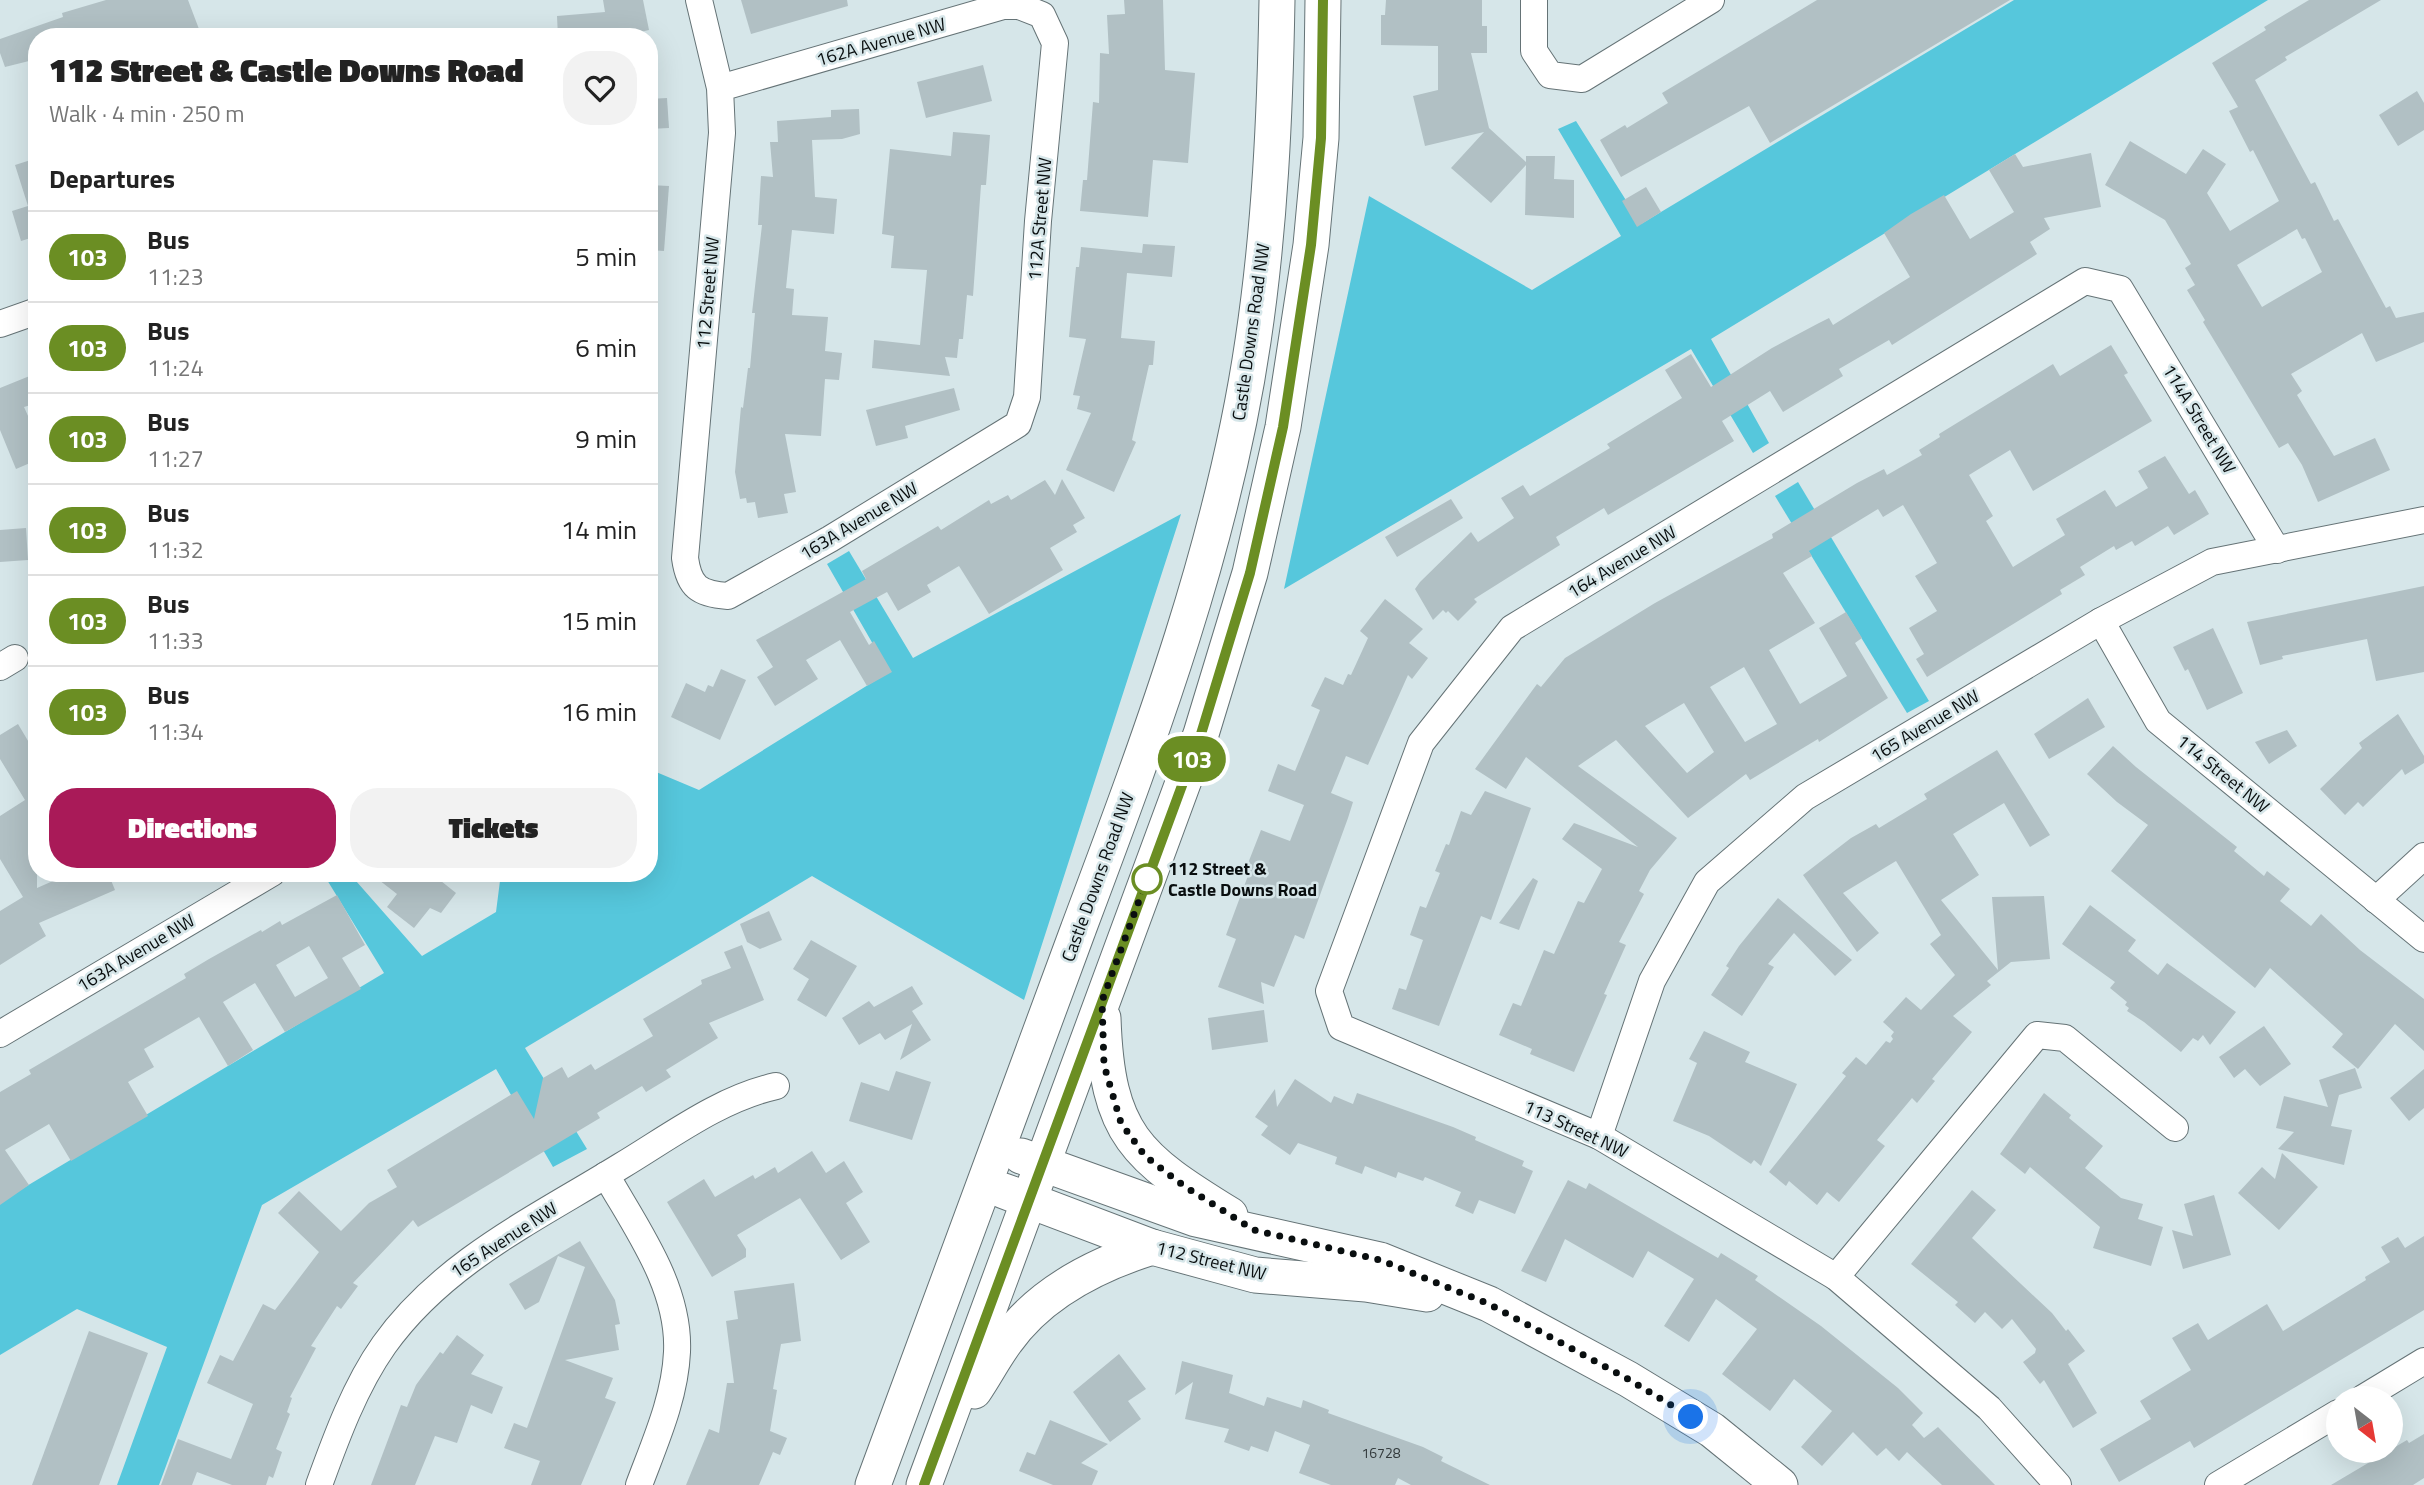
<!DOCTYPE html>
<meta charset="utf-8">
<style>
body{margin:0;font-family:"Titillium Web",sans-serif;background:#f2f2f2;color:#222;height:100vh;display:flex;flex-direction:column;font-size:26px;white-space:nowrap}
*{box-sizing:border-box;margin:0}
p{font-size:23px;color:#767676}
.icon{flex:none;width:38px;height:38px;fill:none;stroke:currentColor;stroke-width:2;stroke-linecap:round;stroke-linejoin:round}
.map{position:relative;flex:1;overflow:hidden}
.details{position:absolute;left:28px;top:28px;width:630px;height:854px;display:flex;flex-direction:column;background:#fff;border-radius:28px;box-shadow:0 7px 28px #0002}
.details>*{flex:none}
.badge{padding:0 14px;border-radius:23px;font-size:24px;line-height:46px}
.needle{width:46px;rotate:149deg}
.controls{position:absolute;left:2326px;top:1386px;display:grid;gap:14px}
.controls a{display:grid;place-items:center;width:77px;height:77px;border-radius:50%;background:#fff;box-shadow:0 7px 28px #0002;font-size:35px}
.you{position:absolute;width:35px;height:35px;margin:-18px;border:5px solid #fff;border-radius:50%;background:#1a73e8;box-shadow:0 0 0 10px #1a73e833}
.map>.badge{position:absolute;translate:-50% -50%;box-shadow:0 0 0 4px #fff}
h2{padding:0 21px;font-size:26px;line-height:63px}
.round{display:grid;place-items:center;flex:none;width:74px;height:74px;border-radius:28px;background:#f2f2f2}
.summary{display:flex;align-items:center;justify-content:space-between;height:119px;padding:0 21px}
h1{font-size:33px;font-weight:800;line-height:52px}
.action{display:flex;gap:14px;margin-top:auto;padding:14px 21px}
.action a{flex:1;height:80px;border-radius:28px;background:#a91a58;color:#fff;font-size:28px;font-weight:800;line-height:80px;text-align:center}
.action a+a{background:#f2f2f2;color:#222}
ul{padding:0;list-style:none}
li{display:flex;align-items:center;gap:21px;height:91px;padding:0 21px;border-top:2px solid #e0e0e0}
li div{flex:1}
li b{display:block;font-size:26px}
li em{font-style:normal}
li .badge{min-width:77px;font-weight:700;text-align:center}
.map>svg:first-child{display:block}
.green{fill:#56c7dc}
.building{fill:#b1c0c4;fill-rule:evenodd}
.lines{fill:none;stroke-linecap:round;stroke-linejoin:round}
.minor-casing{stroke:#657376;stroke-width:28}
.major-casing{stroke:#657376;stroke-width:37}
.minor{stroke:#fff;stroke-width:26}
.major{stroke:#fff;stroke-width:35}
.line-casing{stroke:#fff;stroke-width:16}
.line{stroke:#6b8e23;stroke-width:10}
.walk{stroke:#090e0f;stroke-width:7;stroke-dasharray:0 12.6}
.stop-dot{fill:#fff;stroke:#6b8e23;stroke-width:3.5}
.labels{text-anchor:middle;stroke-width:5;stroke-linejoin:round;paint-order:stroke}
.number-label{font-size:14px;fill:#333a3c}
.street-label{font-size:18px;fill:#090e0f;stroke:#d6e6e9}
.stop-label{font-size:18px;font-weight:bold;fill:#090e0f;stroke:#d6e6e9;text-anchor:start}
</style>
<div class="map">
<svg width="2424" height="1485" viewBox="0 0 2424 1485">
<rect width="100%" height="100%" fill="#d6e6e9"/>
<g class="green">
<polygon points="2014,0 2268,0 1711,339 1769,443 1753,453 1691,349 1284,589 1369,196 1532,290 1621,236 1558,129 1576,121 1641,224"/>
<polygon points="1798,482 1929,701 1907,713 1775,496"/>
<polygon points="1181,514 1024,1000 812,876 525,1048 587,1149 553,1167 496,1069 262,1205 159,1485 117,1485 167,1347 77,1309 0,1355 0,1202 384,973 324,875 349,873 422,956 496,912 501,873 649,873 649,769 699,790 889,672 827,564 849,551 913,658"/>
</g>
<g class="building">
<polygon points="106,0 188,0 202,37 37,37 37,59 5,67 0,53 0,39 63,17 62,13"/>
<polygon points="603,0 643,0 649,30 619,37 558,37 557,16 605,12"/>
<polygon points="741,0 847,0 848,6 751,34"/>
<polygon points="1124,0 1163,0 1165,70 1195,73 1188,163 1153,160 1148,217 1080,211 1083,180 1087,180 1093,102 1099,103 1100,53 1109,54 1107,15 1125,14"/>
<polygon points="1386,0 1482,0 1482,26 1487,26 1487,53 1471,53 1489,128 1526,162 1526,156 1555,156 1554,179 1574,180 1574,218 1525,215 1526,165 1491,203 1451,168 1484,132 1425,146 1413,96 1438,90 1438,46 1381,45 1381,15 1385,15"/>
<polygon points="1817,0 2010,0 1770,143 1749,106 1621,177 1600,140 1625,125 1627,128 1668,103 1662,93"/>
<path d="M2309 0H2381L2285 57 2287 60 2255 80 2311 184 2315 182 2334 221 2338 219 2386 308 2390 306 2396 318 2424 312V342L2376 362 2362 333 2291 374 2302 391 2297 395 2334 456 2375 438 2390 470 2318 502 2302 465 2288 443 2279 448 2203 322 2205 320 2187 290 2195 285 2185 268 2191 264 2165 220 2105 185 2130 141 2186 174 2203 149 2226 164 2207 193 2230 231 2279 201 2253 150 2250 152 2229 111 2238 107 2212 63 2266 30 2264 27ZM2297 229 2302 239 2305 238 2322 272 2262 307 2237 265Z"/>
<polygon points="983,65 992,101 926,118 917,82"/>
<polygon points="2417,91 2424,103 2424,130 2398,146 2379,115"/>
<polygon points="667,98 669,128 649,129 649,99"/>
<polygon points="859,109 860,134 842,139 812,140 815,197 837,199 834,234 792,230 786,288 794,289 792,315 828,317 825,351 842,353 839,380 825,379 821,436 785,434 796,492 784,494 788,513 758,518 755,502 747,503 746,498 740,499 735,472 741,407 743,408 748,368 750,368 755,313 752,313 762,225 758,225 761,176 773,177 770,142 778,142 777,121 831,117 831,110"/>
<polygon points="953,132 990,135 986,185 981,185 973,296 967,295 963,339 959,339 957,358 945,357 950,376 872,368 874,340 920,345 927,270 891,268 894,236 882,234 890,149 951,156"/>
<polygon points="2091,153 2101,207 2044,218 2050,229 2030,242 2037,254 1892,345 1889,340 1839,369 1843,376 1783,412 1770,391 1722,421 1734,441 1608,515 1604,508 1556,537 1560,545 1474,599 1477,602 1458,621 1448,611 1446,613 1443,610 1433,620 1415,589 1420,582 1471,532 1478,542 1514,518 1501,498 1523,485 1530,496 1610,448 1607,444 1682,398 1665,370 1691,354 1711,387 1772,348 1819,323 1829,318 1833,325 1910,277 1884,233 1911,214 1944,195 1970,239 2014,212 1989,170 2015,154 2023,167"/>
<polygon points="37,158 37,236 21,241 12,211 28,206 15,165"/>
<polygon points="649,185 669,186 664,251 649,250"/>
<polygon points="1646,187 1661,212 1637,227 1622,201"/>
<polygon points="1143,244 1175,246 1172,277 1127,273 1121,338 1155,341 1153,365 1149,365 1132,440 1136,442 1114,492 1066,470 1091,413 1077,409 1080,396 1073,395 1086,339 1069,337 1076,267 1079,267 1081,247 1142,253"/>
<path d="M2111 345 2128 373 2124 375 2152 421 2033 491 2010 450 1969 475 1993 516 1986 521 2013 567 2065 535 2056 519 2105 490 2116 507 2148 488 2138 471 2165 456 2189 494 2195 490 2209 514 2174 535 2168 526 2135 546 2132 541 2116 550 2114 546 2080 567 2085 575 2060 590 2062 594 1927 677 1916 659 1924 654 1909 628 1937 611 1915 576 1937 563 1903 505 1883 517 1878 509 1809 551 1812 556 1783 573 1815 623 1769 650 1800 704 1847 676 1819 628 1846 612 1862 638 1855 643 1888 698 1819 742 1818 739 1750 780 1746 774 1688 818 1616 740 1578 766 1677 838 1650 870 1639 891 1644 894 1619 942 1626 945 1604 994 1607 995 1574 1072 1530 1054 1532 1049 1499 1035 1513 1003 1521 1006 1544 950 1554 954 1578 901 1584 903 1602 869 1562 839 1574 823 1638 847 1526 757 1506 789 1475 769 1537 684 1541 687 1565 658 1655 603 1773 538 1772 534 1857 483 1884 469 1887 475 1922 455 1919 450 1940 437 1939 434 2053 364 2060 376ZM1744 667 1777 724 1745 742 1710 687ZM1684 703 1714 752 1687 773 1645 726Z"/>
<polygon points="37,373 37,403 24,407 37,436 37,460 16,469 0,430 0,388"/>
<polygon points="954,388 960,410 905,426 908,438 876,446 866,410"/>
<polygon points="1062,479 1085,518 1073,525 1077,532 1050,548 1063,570 989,614 959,566 927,585 931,592 898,611 887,592 850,612 869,645 874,641 892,672 867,686 840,640 806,660 818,679 775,706 757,677 773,667 756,640 866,579 862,571 938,526 941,530 989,500 991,504 1008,495 1011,500 1045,480 1055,495"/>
<polygon points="1451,499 1463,518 1397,557 1385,537"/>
<polygon points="26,528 28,560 0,562 0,530"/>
<polygon points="2424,586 2424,672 2376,681 2367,639 2282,656 2283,659 2260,665 2247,622"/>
<polygon points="1385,599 1423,629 1409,643 1428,658 1412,679 1408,675 1368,765 1346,756 1331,793 1353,802 1348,818 1304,939 1295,935 1274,987 1261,982 1264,1004 1218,987 1236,939 1226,935 1249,873 1245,871 1261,830 1290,841 1304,805 1268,791 1278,764 1295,771 1320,710 1311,706 1325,677 1343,685 1348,674 1351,675 1368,638 1360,631"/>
<polygon points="2213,628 2243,693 2207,710 2188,669 2185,671 2173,647"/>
<polygon points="721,669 746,680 720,740 671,717 686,683 705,692 708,685 713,687"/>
<polygon points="2088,698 2105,727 2049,759 2034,734"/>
<polygon points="2398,714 2424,756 2424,763 2405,775 2402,769 2363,807 2358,802 2345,815 2320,789 2362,748 2359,743"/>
<polygon points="18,724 37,756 37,888 71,873 108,873 115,890 39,923 46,936 0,965 0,911 23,897 0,859 0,816 25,800 0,759 0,735"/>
<polygon points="2287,730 2297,746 2269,764 2255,742"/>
<polygon points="2113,746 2136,767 2237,847 2234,851 2264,876 2267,871 2290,889 2280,901 2311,926 2321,914 2360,950 2424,999 2424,1051 2395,1024 2358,1069 2332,1047 2343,1034 2270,968 2255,988 2111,871 2148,825 2117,802 2087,774"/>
<polygon points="1997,750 2050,835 2030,847 2004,803 1953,834 1979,875 1941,900 1998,970 1992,897 2044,896 2050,959 2011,962 1987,981 1991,985 1953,1016 1972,1032 1932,1079 1935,1081 1917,1103 1912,1098 1877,1140 1885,1146 1839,1202 1827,1192 1817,1205 1789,1181 1786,1186 1769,1172 1846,1076 1842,1073 1856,1057 1866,1065 1886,1041 1890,1043 1893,1039 1891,1036 1894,1032 1883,1022 1906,997 1921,1010 1955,975 1930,944 1941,935 1896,861 1843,893 1879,933 1857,952 1803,875 1851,838 1876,824 1879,828 1927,799 1924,794"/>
<polygon points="1485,791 1531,808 1491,920 1481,916 1439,1026 1392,1009 1399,988 1406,990 1423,940 1410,935 1420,906 1426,908 1440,873 1435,871 1446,844 1449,845 1461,811 1471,815"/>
<polygon points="370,873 431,873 456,893 441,913 430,908 414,928 387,907 397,894"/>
<polygon points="1533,878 1538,881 1519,930 1499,923"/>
<path d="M337 895 365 945 342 958 361 989 285 1032 255 983 223 1002 253 1050 228 1066 199 1017 144 1049 154 1067 128 1082 148 1116 71 1161 49 1124 5 1150 29 1185 0 1205V1092L31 1074 29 1070 186 978 184 974 209 959 261 930 262 932 280 921 282 925ZM309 946 328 978 295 997 276 965Z"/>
<polygon points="1778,898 1852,960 1835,976 1794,933 1768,964 1774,967 1742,1016 1711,995 1729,968 1726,966 1739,946"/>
<polygon points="2090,905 2136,940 2128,951 2158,975 2167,963 2236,1012 2210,1045 2203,1035 2198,1041 2193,1038 2181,1052 2144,1022 2127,1011 2129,1008 2125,1005 2127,1002 2110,988 2115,982 2062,944"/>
<polygon points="769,911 782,940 760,949 747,942 740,924"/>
<polygon points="811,940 857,966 826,1017 797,1000 809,979 793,969"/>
<polygon points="742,945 764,1000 709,1023 718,1038 666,1070 671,1077 646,1092 642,1086 597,1113 600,1118 418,1227 413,1220 353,1283 358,1286 341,1309 337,1306 311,1346 316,1348 290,1397 292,1398 287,1412 290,1414 276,1449 282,1452 273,1478 269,1476 266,1485 232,1485 197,1472 192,1485 161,1485 178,1439 231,1459 253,1404 207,1383 220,1355 233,1361 263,1304 275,1310 319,1252 278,1213 299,1191 341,1231 369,1203 397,1187 387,1170 517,1091 534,1119 543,1078 562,1067 568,1078 591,1064 595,1070 653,1036 643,1019 702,984 701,980 731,968 724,952"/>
<polygon points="912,986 923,1004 912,1011 931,1040 900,1060 912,1024 885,1040 880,1033 859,1045 842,1018 869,1001 874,1007"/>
<polygon points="1264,1010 1268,1042 1212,1050 1208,1018"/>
<polygon points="2264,1026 2291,1064 2260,1086 2245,1069 2234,1078 2219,1057"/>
<polygon points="1704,1031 1750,1052 1745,1062 1797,1084 1761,1166 1754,1160 1751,1164 1709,1136 1673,1121 1697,1063 1689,1059"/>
<polygon points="2355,1068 2362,1088 2339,1095 2331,1126 2352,1130 2344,1165 2278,1149 2294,1132 2276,1128 2284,1096 2328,1107 2319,1080"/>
<polygon points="2424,1069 2424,1108 2409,1121 2390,1098"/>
<polygon points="896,1071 931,1082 912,1140 849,1121 861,1082 889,1091"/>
<polygon points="1295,1079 1331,1103 1334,1096 1353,1104 1357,1093 1453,1127 1476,1137 1475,1140 1524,1161 1522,1166 1533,1171 1515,1214 1479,1200 1473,1214 1455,1206 1461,1192 1425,1177 1423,1181 1398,1172 1396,1178 1365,1166 1362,1174 1335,1164 1337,1157 1298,1143 1290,1155 1261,1135 1268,1126 1255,1117 1275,1089 1277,1107"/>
<polygon points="2044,1093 2071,1115 2069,1118 2103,1146 2085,1168 2121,1198 2143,1204 2138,1219 2163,1227 2151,1266 2093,1248 2100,1227 2030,1167 2025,1174 2000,1154"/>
<polygon points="812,1151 826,1173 844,1161 863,1192 846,1203 870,1242 841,1260 800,1198 737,1235 746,1249 746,1257 712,1277 667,1202 704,1179 715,1197 753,1175 755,1179 775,1167 778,1173"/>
<polygon points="2282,1153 2318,1187 2279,1230 2238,1193 2262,1167 2275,1179"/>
<polygon points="1568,1180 1586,1189 1589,1183 1718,1258 1721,1253 1758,1276 1755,1280 1821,1326 1898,1388 1923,1413 1912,1425 1924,1438 1938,1427 1995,1485 1942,1485 1907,1452 1899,1461 1886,1448 1877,1456 1853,1432 1822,1466 1801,1447 1832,1411 1794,1379 1770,1411 1722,1374 1757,1329 1716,1299 1689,1342 1664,1326 1694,1279 1648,1251 1633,1278 1565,1239 1546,1282 1521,1271"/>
<polygon points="1972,1190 1996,1210 1972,1238 2052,1313 2066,1331 2068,1329 2085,1351 2068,1364 2097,1413 2073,1428 2044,1380 2040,1384 2023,1362 2035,1353 2036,1349 2012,1319 2002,1329 1985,1312 1975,1323 1955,1305 1958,1302 1911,1264"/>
<polygon points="2214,1195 2231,1255 2183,1269 2172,1230 2193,1236 2184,1204"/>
<polygon points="2424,1236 2424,1310 2194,1448 2190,1441 2119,1482 2100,1449 2151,1419 2140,1401 2191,1370 2172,1338 2198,1323 2208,1340 2267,1304 2283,1331 2366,1280 2365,1277 2390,1262 2381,1247 2398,1237 2405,1248"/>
<polygon points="580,1241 615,1300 620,1324 615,1325 619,1350 565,1360 613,1378 605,1398 616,1402 581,1485 531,1485 540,1461 504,1448 514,1423 527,1428 585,1267 558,1256 539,1302 525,1310 509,1284"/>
<polygon points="794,1283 801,1341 781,1344 773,1389 777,1390 770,1431 787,1438 780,1455 773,1452 759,1485 686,1485 709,1429 719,1433 727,1383 734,1383 726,1321 738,1319 734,1291"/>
<polygon points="89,1331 148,1353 99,1485 32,1485"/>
<polygon points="457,1335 484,1355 471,1374 503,1387 492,1414 471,1405 457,1443 435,1436 415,1485 371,1485 401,1405 407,1407 416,1385 440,1352 443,1354"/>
<polygon points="1119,1354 1146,1389 1128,1401 1141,1419 1110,1442 1073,1392"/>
<polygon points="1182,1361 1233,1375 1229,1393 1264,1406 1267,1397 1301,1408 1303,1400 1329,1410 1328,1413 1423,1447 1443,1457 1441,1461 1490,1485 1411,1485 1398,1478 1395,1485 1331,1485 1299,1473 1310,1445 1275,1431 1268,1452 1251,1446 1249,1451 1224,1442 1229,1429 1185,1419 1193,1382 1175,1395"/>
<polygon points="1050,1420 1108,1444 1081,1463 1098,1471 1092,1485 1053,1485 1019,1471 1027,1452 1035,1455"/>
<polygon points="2424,1434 2424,1478 2413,1485 2331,1485 2407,1440 2409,1443"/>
</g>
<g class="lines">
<g class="minor-casing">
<g id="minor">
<path d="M699 0 720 88 722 133 685 558C689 587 699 594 728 596L830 539 1018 424 1027 397 1038 221 1055 43 1042 15 1019 6H1003L720 88"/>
<polyline points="1534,0 1534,51 1550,75 1582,79 1711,0"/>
<polyline points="0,324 37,311"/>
<polyline points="2101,621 2158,721 2424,939"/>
<polyline points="0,667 15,658"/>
<polyline points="2376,900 2424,856"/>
<polyline points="0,1034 272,873"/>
<polyline points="1599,1136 1652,981 1707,882 1805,797 2101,621 2212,562 2424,520"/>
<path d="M606 1175C636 1228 680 1287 677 1352 675 1398 655 1442 639 1485"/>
<polyline points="1836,1277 2037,1035 2065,1038 2175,1128"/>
<polyline points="2363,1398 2424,1361"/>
<path d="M319 1485C336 1438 355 1386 384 1345 443 1262 537 1218 621 1166 671 1136 719 1099 776 1086"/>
<polyline points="2058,1485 1989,1408 1836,1277 1599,1136 1341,1027 1329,991 1421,743 1512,628 2085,281 2120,289 2277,550"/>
<polyline points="2218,1485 2338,1413"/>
</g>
</g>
<g class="major-casing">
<g id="major">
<path d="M1103 1018C1107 1135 1136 1157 1230 1215"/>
<polyline points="1021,1156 1196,1219 1380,1260 1489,1304 1628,1379 1712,1430 1780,1485"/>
<polyline points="1004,1191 1152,1247 1255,1275 1366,1284 1427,1294"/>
<path d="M974 1391C985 1375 994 1357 1006 1341 1040 1293 1098 1264 1152 1247"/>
<path d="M873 1485C942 1300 1010 1115 1078 930 1150 738 1223 545 1253 341 1270 228 1275 114 1277 0"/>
<polyline points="924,1485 1201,734 1250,573 1283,427 1311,245 1321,138 1323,0"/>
</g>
</g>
<use href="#minor" class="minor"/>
<use href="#major" class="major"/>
</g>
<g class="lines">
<g class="line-casing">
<polyline id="line" points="924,1485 1201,734 1250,573 1283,427 1311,245 1321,138 1323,0"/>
</g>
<use href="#line" class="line"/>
<polyline class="walk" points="1147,879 1102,1001 1104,1065 1121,1123 1145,1156 1184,1186 1254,1230 1380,1260 1489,1304 1628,1379 1691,1417"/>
</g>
<circle class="stop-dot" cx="1147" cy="879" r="14"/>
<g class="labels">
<g class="number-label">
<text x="1381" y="1458">16728</text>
</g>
<g class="street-label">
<text transform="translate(881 42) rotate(-16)" y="6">162A Avenue NW</text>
<text transform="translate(1040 219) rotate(-85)" y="6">112A Street NW</text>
<text transform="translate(708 293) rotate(-85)" y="6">112 Street NW</text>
<text transform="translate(1251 332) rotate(-82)" y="6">Castle Downs Road NW</text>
<text transform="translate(2199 419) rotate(59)" y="6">114A Street NW</text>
<text transform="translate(859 521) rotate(-31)" y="6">163A Avenue NW</text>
<text transform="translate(1622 562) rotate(-31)" y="6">164 Avenue NW</text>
<text transform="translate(1925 726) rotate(-31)" y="6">165 Avenue NW</text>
<text transform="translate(2223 774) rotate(39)" y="6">114 Street NW</text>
<text transform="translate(1098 877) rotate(-70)" y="6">Castle Downs Road NW</text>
<text transform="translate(136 953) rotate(-31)" y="6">163A Avenue NW</text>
<text transform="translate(1576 1129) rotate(25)" y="6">113 Street NW</text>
<text transform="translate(504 1240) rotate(-33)" y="6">165 Avenue NW</text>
<text transform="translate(1211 1261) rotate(14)" y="6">112 Street NW</text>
</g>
<g class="stop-label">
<text x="1168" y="875">112 Street &amp;<tspan x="1168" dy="21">Castle Downs Road</tspan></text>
</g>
</g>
</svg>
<div class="controls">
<a><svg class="needle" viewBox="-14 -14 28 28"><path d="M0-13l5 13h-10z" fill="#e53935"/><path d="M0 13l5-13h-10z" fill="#767676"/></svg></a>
</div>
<div class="you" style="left:1691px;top:1417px"></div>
<b class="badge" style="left:1192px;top:759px;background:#6b8e23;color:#fff">103</b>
<section class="details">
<div class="summary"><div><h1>112 Street &amp; Castle Downs Road</h1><p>Walk · 4 min · 250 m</p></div><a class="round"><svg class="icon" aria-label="heart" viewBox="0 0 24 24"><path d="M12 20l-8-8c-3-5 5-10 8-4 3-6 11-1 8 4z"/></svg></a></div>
<h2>Departures</h2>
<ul>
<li><span class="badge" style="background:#6b8e23;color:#fff">103</span><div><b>Bus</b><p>11:23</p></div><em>5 min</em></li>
<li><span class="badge" style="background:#6b8e23;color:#fff">103</span><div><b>Bus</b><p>11:24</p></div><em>6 min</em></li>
<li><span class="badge" style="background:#6b8e23;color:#fff">103</span><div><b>Bus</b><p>11:27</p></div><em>9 min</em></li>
<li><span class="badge" style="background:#6b8e23;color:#fff">103</span><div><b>Bus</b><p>11:32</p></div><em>14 min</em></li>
<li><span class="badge" style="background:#6b8e23;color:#fff">103</span><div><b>Bus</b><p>11:33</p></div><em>15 min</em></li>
<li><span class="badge" style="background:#6b8e23;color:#fff">103</span><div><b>Bus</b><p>11:34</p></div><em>16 min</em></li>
</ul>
<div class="action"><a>Directions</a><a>Tickets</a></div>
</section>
</div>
